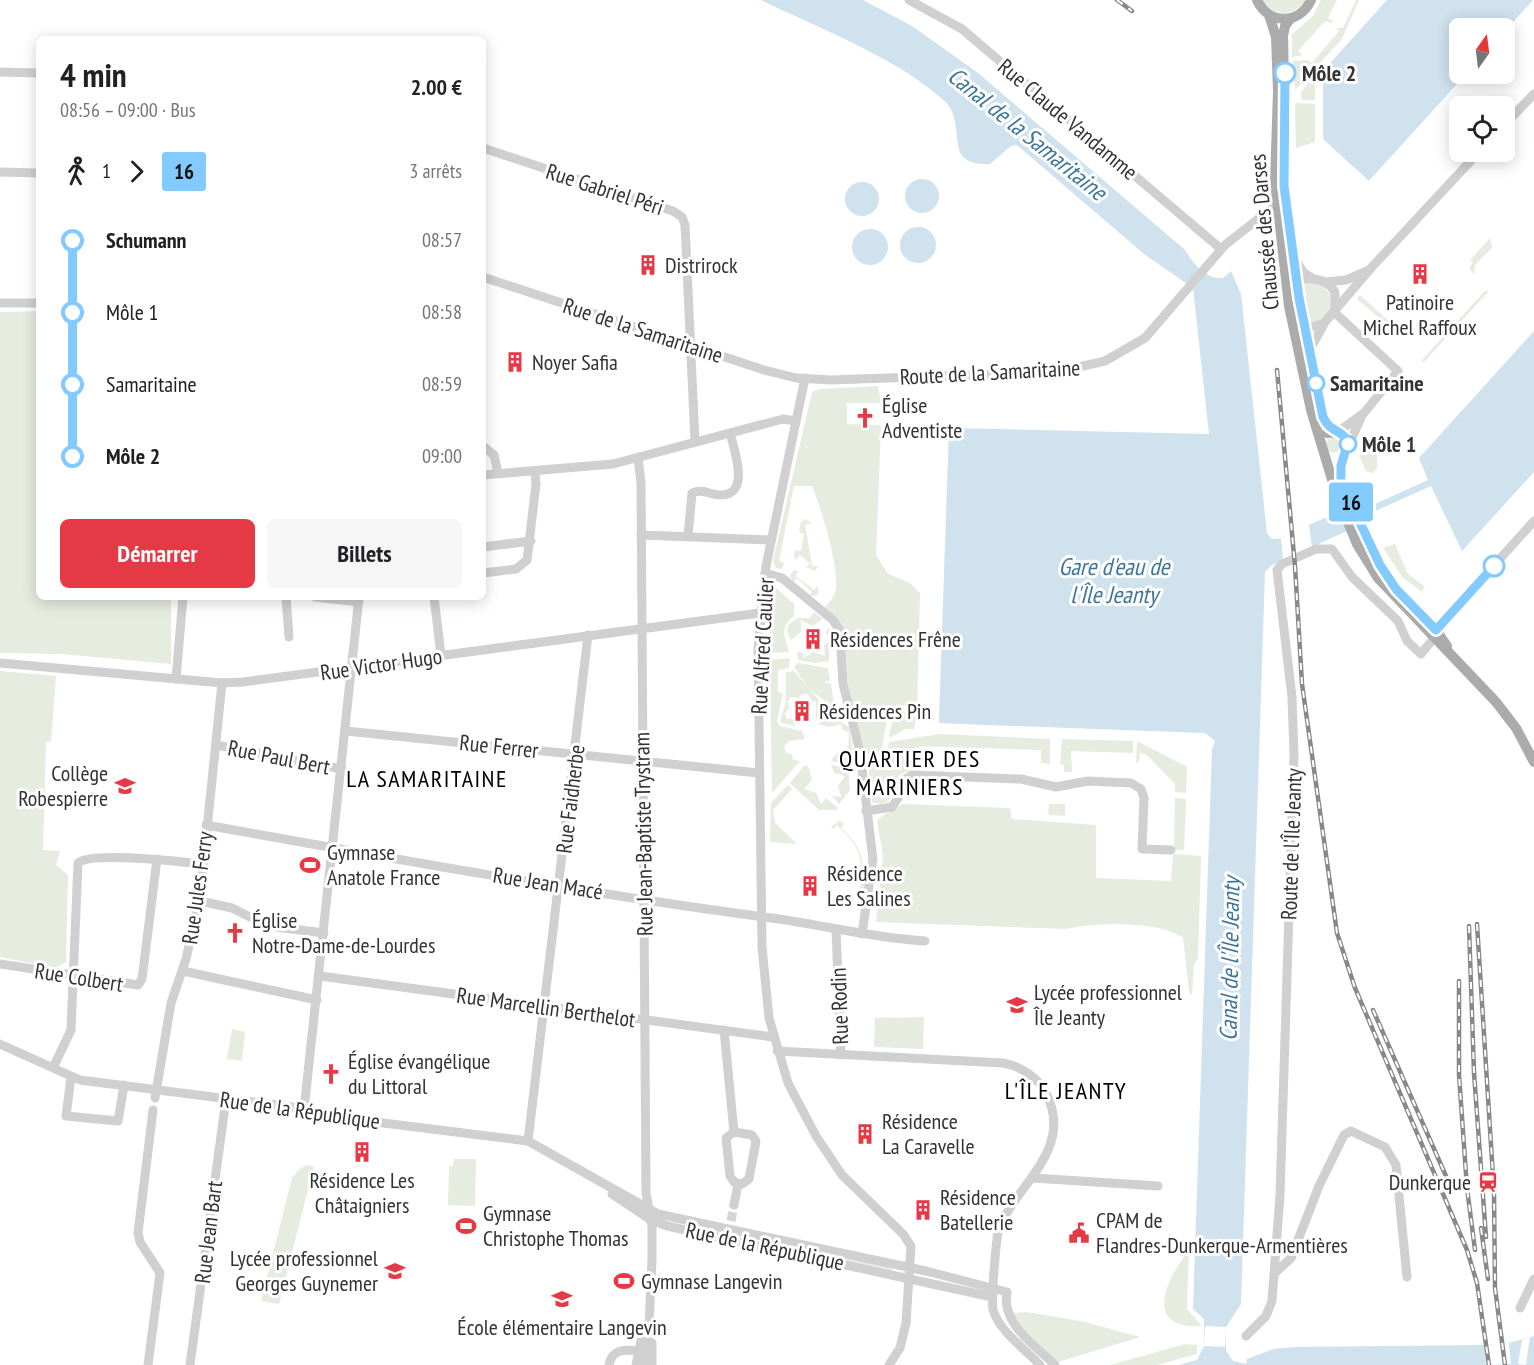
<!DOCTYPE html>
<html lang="fr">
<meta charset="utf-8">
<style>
body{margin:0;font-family:"PT Sans Narrow",sans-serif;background:#f6f6f6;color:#202124;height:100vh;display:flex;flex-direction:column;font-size:22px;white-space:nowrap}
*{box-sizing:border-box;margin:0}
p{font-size:20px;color:#757577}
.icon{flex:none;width:33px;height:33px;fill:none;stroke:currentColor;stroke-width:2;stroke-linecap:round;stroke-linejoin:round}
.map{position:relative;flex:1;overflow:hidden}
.side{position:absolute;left:36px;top:36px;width:450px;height:564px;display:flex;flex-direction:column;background:#fff;border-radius:9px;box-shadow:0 3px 15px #0003}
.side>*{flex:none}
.badge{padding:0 12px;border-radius:4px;font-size:21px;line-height:39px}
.needle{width:39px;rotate:14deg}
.fabs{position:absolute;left:1449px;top:18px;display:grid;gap:12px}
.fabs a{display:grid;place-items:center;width:66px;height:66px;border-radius:9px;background:#fff;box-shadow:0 3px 15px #0003;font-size:30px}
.map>.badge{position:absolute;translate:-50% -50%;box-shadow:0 0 0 3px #fff}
.legs{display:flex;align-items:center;gap:9px;height:66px;padding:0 24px;font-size:20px}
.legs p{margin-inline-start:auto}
.summary{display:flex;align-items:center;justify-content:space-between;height:102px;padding:0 24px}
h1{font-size:33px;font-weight:800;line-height:45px}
.primary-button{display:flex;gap:12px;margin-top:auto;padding:12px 24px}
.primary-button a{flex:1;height:69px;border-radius:9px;background:#e63946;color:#fff;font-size:24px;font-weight:800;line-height:69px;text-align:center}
.primary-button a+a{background:#f6f6f6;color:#202124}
ul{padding:0 24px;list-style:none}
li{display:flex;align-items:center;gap:21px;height:72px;font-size:22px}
li i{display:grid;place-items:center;width:9px;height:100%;margin:0 8px;background:currentColor}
li i::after{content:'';width:15px;height:15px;margin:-8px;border:4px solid;border-radius:50%;background:#fff}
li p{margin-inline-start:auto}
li:first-child i{background:linear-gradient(#0000 50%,currentColor 0)}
li:last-child i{background:linear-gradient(currentColor 50%,#0000 0)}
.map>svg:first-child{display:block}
.green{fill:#e6ecdf}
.water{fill:#cfe2ee}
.pier{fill:#fff}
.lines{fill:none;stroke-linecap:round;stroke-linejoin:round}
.minor-tunnel{stroke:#d6d6d6;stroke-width:9;stroke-dasharray:9 4.5;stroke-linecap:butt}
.minor{stroke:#d0d0d0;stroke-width:9}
.major{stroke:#ababab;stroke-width:10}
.rail-casing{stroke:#888;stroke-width:4.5}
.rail{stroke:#fff;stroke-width:2;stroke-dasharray:7;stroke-linecap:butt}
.line-1-casing{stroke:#fff;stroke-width:14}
.line-1{stroke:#83caff;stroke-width:9}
.stop-1-dot{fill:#fff;stroke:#83caff;stroke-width:3}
.labels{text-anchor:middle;stroke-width:6;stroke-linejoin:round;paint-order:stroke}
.stop-label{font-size:22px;font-weight:bold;fill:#333;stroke:#fff;text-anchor:start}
.street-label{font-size:22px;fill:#333;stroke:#fff}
.poi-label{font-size:22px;fill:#333;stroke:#fff;text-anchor:start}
.water-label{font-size:24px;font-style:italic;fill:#3f7597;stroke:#fff}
.neighbourhood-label{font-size:24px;letter-spacing:1.5px;fill:#000;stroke:#fff}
</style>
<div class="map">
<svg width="1534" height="1365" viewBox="0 0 1534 1365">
<rect width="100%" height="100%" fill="#fff"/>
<g class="green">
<path d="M1262 0H1305C1294 17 1273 18 1262 0Z"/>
<polygon points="1321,0 1337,0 1328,18 1333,21 1332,23 1325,21 1298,51 1302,55 1292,57 1292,34 1313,16"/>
<polygon points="1356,0 1359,0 1342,39 1295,90 1293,61 1307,60 1312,63 1339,31 1336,28 1343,28"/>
<polygon points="1315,76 1315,100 1301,100 1301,92"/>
<polygon points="1295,103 1315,104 1315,142 1296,148"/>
<polygon points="1490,238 1492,248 1475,265 1474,274 1469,268 1473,263 1470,260"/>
<polygon points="1310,282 1321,285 1331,295 1331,309 1320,322 1312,323 1309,319 1304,285"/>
<polygon points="1486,290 1488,292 1422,364 1423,359"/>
<polygon points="1360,295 1403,334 1401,336 1357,299"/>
<polygon points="39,311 39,597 171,597 171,664 61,654 0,653 0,312"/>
<path d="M878 386 881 403H847V424L881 425 876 555 888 574 910 583 920 593 917 712 905 705 892 710 887 719 881 753 866 757 848 689 845 638 824 608C828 604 833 598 835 593 842 573 820 506 812 486H794L779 561 784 563 782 569 776 568 773 561 812 392 819 389Z"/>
<circle cx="1334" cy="445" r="8"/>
<polygon points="1367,447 1374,449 1377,454 1377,469 1372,473 1366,471 1360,457 1361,451"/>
<polygon points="805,519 812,523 805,525 812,566 818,566 815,571 806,567 810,563 800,555 796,560 794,557 795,550 801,551 804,534 799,532 801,522"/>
<polygon points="1395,544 1408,574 1425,587 1422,592 1403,578 1383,548"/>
<polygon points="798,570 796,576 814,590 818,586 818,595 809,596 812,592 797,578 793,583 790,576 793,571"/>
<path d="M774 586 794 604V616C779 627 785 637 789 652L769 653 770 589Z"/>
<polygon points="814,612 823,619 812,626 801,620 801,632 791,640 787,631 789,624 798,618 810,618"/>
<polygon points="829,628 834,635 835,645 829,645 829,661 815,663 798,660 797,651 803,653 804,658 813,652 825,656 824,645 834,638 825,633"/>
<polygon points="790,658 789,668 778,670 778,692 783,693 777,721 780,726 802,731 805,739 789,741 784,746 786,753 792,754 793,760 800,761 772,793 770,660"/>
<polygon points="798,663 828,668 830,681 823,682 831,684 834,703 830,705 809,689 794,667"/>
<polygon points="792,669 825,707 816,719 816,702 811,701 808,694 802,694 798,698 791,697 787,702 789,708 785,713 787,719 793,719 795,726 780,722 786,701 786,672 792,672"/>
<polygon points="0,671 56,676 51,742 46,742 43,850 60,851 56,865 68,875 66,962 55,968 0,957"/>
<polygon points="834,708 840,712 841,722 849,727 853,751 847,752 849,761 843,764 831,761 838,752 844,753 848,748 849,732 843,730 841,724 830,727 818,724"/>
<polygon points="900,711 916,717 914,729 905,729 891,737 889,736 893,719"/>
<path d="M940 734 1050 739V764L1041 763V750L919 746 918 757 924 758 922 770 916 768 899 775C895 790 892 809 872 802L868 763C882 760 887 756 889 742Z"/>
<polygon points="1062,739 1133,741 1133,753 1071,751 1072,772 1064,772 1064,765 1060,764"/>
<polygon points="1137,741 1187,767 1186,793 1175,792 1175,784 1146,754 1140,753 1139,762 1136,762"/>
<polygon points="805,765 809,768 812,780 804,789 816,793 821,804 826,798 838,808 836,810 819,810 790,783"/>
<polygon points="831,765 848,768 850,790 839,804 832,796 841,797 838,786 845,776 834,773"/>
<polygon points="788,785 792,789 773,810 775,823 797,844 770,842 771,803"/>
<polygon points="1175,798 1186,799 1184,850 1174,850"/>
<path d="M902 804 1010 808 1012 819 1096 825V878L1171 881 1173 854 1201 856 1198 958 1194 964 1192 995 1189 992 1183 938C1158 920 1095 923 1066 929L876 922 883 856 877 821C883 813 894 811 902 804Z"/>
<polygon points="1049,804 1065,804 1065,816 1048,815"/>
<path d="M839 821 844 823 841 828C860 845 864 856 863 882H868L863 903 859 902 855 893 860 892C861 856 864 851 837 825L833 829 831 827Z"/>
<polygon points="924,1017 923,1049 874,1047 875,1018"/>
<polygon points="232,1029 245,1032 242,1061 227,1059"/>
<polygon points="454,1159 476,1159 475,1206 448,1205 449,1166 453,1166"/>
<polygon points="308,1165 314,1166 279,1304 261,1301 292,1178 299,1169"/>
<path d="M1189 1243 1187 1309 1202 1326C1149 1329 1161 1290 1182 1260 1185 1255 1186 1248 1189 1243Z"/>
<polygon points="817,1251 892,1268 892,1271 817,1254"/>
<polygon points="1026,1312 1081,1321 1140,1337 1058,1362 1013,1320 1013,1313"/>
<polygon points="1185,1344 1197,1345 1197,1354 1157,1365 1110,1365"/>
</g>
<g class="water">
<path d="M761 0H863L912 26 978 73 1184 249C1192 261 1205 280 1223 278L1231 271 1241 294 1267 533 1272 539H1278L1360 502 1364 509 1428 480 1419 458 1534 331V472L1462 551 1431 486 1371 513 1366 516 1369 521 1272 565 1265 572 1241 1304 1226 1327V1351L1233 1361 1246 1364 1247 1359 1273 1349 1295 1347 1484 1345 1509 1343 1534 1336V1365H1179L1197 1360 1204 1346V1319L1193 1309 1212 749 1215 741 1205 733 960 724 939 723V719L949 428 1209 434 1193 288 1144 254 1017 145 1011 146 990 164C943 165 966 134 949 106 946 102 940 97 936 94 892 56 814 26 761 0Z"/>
<polygon points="1387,0 1533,0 1505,31 1504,28 1460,28 1460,74 1466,74 1369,181 1323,139 1323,71"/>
<circle cx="922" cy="196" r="17"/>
<circle cx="862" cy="199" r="17"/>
<circle cx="918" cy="245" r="18"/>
<circle cx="870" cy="247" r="18"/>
</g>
<g class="pier">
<polygon points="1309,525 1312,548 1283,560 1281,538"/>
<polygon points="1205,1326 1226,1327 1225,1347 1204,1346"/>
<polygon points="1530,1337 1526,1365 1518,1364 1522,1340"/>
<polygon points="1509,1343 1511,1364 1486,1365 1484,1345"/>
</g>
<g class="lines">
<polyline class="minor-tunnel" points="731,1221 734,1205"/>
<g class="minor">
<polyline points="909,0 962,29 1221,249"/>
<polyline points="0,72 39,73"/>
<polyline points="1504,125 1534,94"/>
<polyline points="483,148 673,211 682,217 685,225 695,442"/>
<polyline points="0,172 39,173"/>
<polyline points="1294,258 1304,273 1314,279"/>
<polyline points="483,277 764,370 796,378 831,380 1057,372 1105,361 1145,338 1225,245 1277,204"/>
<polyline points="1326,282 1346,280 1367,271"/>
<path d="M1292 283C1306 276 1326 277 1335 292V310"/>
<polyline points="0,303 39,303"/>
<polyline points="1334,312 1398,371 1364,413 1338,432"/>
<polyline points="1299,323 1312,327 1324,323 1371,268 1479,152"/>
<polyline points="1309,351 1324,324"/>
<polyline points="805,378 766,566 758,649 762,947 769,1018 788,1083 816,1136 842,1175 903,1234 911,1246 906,1323 900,1348 889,1365"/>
<polyline points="483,446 494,455 498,473"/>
<polyline points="1348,446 1361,418"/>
<polyline points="638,457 641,483 646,1193 652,1226 652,1259 649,1327 644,1365"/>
<polyline points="483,475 613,464 783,419 796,421"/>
<polyline points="641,535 771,540"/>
<path d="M688 536 692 493C703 488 710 495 721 495 751 495 734 449 730 433"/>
<polyline points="483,547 531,541"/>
<polyline points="483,573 516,569 527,560 536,484 535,471"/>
<polyline points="765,573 782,578 833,620 840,631 843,684 860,752 873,859 862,934"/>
<polyline points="286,597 289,637"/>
<polyline points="315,597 359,602"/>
<polyline points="434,597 441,655"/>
<polyline points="1431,635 1534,521"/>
<polyline points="0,663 222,683 243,682 760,613"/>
<polyline points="176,679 183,597"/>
<polyline points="346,731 759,773"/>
<polyline points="216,745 342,769"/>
<polyline points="866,811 892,807 898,798 903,781 912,775 1021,779 1056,787 1088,781 1131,783 1141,789 1144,798 1142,849 1171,850"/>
<path d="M206 825C394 859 583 893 772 918 823 925 873 938 925 941"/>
<polyline points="200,901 232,908 268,926 324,933"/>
<polyline points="836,929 841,1055"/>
<polyline points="0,964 138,985 142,979 157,859"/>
<polyline points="183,971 317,1000"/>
<polyline points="320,976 773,1037"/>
<polyline points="724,1030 734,1132"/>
<path d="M0 1044 80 1080 292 1107 319 1115 528 1141 658 1214 926 1271 1007 1292C1001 1324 1034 1344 1055 1365"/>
<path d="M777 1051 1003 1063C1020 1066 1038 1077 1046 1093 1075 1150 1016 1184 999 1229 996 1237 991 1302 993 1310 1000 1332 1025 1349 1040 1365"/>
<path d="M53 1068 71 1030 78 863C91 851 182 862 204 864"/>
<polyline points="71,1077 66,1116 118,1121 124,1085"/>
<polyline points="155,1098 171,1003 186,959 200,897 222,683"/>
<polyline points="304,1110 359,597"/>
<polygon points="734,1132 752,1135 756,1141 749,1179 742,1184 734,1182 730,1176 726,1138"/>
<polyline points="528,1141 588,635"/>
<polyline points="1033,1178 1158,1186"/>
<polyline points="612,1194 651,1220 667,1226 992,1297"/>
<polyline points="734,1205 738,1184"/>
<polyline points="1275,1273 1291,1258 1319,1186 1344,1135 1351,1131 1385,1147 1396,1165 1407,1277"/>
<polyline points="1520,1308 1534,1279"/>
<polyline points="1246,1336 1266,1316 1272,1301 1280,1195 1294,755 1292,697 1277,570 1282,564 1316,549 1332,549 1352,577 1398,621 1407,641 1421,654 1438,633"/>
<polyline points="148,1365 160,1273 140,1242 138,1233 153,1110"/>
<polyline points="190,1365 226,1099"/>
<path d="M609 1365C612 1347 628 1350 643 1351"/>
<polyline points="636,1365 644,1326"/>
<polyline points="652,1365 652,1343"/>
</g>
<g class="major">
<path d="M1257 0C1268 25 1300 25 1311 0"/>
<polyline points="1269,15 1276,37 1278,91 1275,182 1289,306 1311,410 1337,496 1357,544 1378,578 1496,702 1516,728 1534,762"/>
<path d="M1291 18 1285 26 1283 36C1285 84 1281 131 1284 178 1285 215 1312 414 1333 432"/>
<path d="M1327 433 1338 432 1347 439C1350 453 1338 466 1341 482L1387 578 1436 630 1447 646"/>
</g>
<g class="rail-casing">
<g id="rail">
<polyline points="1117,0 1132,11"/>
<polyline points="1277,370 1295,566 1302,684 1337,933 1355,988 1467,1250 1477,1283 1489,1365"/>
<polyline points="1477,924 1494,1192 1495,1288 1505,1365"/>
<polyline points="1469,926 1474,1073 1486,1237"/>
<polyline points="1459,981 1459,1075 1467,1188 1475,1250"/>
<polyline points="1373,1010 1449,1183"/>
<polyline points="1481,1228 1488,1279"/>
</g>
</g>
<use href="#rail" class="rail"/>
</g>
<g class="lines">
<g class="line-1-casing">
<path id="line-1" d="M1285 73 1284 186 1299 298 1323 417C1331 434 1341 428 1348 442L1341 466V482L1380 565 1396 589 1436 630 1494 566"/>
</g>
<use href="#line-1" class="line-1"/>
</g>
<defs>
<g id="building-bare" transform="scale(1.62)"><path d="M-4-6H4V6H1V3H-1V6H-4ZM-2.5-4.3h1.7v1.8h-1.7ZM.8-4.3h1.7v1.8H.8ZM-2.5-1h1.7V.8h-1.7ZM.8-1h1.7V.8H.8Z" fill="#e63946" stroke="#fff" stroke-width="2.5" paint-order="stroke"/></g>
<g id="church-bare" transform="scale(1.62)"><path d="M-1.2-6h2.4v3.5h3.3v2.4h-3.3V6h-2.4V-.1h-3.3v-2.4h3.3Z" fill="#e63946" stroke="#fff" stroke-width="2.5" paint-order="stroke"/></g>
<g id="school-bare" transform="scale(1.62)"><path d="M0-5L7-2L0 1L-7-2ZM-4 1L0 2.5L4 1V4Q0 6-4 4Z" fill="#e63946" stroke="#fff" stroke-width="2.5" paint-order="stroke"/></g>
<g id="stadium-bare" transform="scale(1.62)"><path d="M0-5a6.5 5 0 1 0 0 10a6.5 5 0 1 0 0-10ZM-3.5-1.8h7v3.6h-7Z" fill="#e63946" stroke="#fff" stroke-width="2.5" paint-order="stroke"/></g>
<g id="station-bare" transform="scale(1.62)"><path d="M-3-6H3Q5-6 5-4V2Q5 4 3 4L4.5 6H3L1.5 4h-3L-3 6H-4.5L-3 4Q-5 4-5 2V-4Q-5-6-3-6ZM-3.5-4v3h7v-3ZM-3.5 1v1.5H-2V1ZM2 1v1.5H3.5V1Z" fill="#e63946" stroke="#fff" stroke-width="2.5" paint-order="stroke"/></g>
<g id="civic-bare" transform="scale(1.62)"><path d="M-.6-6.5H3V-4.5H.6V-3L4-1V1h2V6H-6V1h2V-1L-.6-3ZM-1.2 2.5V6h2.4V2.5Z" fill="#e63946" stroke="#fff" stroke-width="2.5" paint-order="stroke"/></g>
</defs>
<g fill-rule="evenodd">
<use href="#building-bare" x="648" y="265"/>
<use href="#building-bare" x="1420" y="274"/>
<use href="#building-bare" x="515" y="362"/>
<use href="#church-bare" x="865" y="418"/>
<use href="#building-bare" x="813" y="639"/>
<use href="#building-bare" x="802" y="711"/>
<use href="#school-bare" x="125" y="786"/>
<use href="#stadium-bare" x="310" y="865"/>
<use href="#building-bare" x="810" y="886"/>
<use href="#church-bare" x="235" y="933"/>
<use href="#school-bare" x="1017" y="1005"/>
<use href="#church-bare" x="331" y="1074"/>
<use href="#building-bare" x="865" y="1134"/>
<use href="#building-bare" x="362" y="1152"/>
<use href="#station-bare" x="1488" y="1182"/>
<use href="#building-bare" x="923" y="1210"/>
<use href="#stadium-bare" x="466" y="1226"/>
<use href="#civic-bare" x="1079" y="1233"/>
<use href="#school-bare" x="395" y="1271"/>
<use href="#stadium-bare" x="624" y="1281"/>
<use href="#school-bare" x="562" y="1299"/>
</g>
<g class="stop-1-dot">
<circle cx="1285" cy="73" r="10"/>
<circle cx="1316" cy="383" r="8"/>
<circle cx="1348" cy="444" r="8"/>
<circle cx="1494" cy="566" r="10"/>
</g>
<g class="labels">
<g class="stop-label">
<text x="1302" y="81">Môle 2</text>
<text x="1330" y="391">Samaritaine</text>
<text x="1362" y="452">Môle 1</text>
</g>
<g class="street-label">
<text transform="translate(1068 119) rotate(40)" y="8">Rue Claude Vandamme</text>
<text transform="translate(605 189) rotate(18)" y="8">Rue Gabriel Péri</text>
<text transform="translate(1264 232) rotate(-95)" y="8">Chaussée des Darses</text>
<text transform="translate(643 330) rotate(18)" y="8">Rue de la Samaritaine</text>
<text transform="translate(990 372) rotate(-3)" y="8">Route de la Samaritaine</text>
<text transform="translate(762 646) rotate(-87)" y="8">Rue Alfred Caulier</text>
<text transform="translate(381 664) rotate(-8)" y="8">Rue Victor Hugo</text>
<text transform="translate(499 746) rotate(6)" y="8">Rue Ferrer</text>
<text transform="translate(279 757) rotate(11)" y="8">Rue Paul Bert</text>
<text transform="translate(570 799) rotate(-83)" y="8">Rue Faidherbe</text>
<text transform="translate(643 834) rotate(-91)" y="8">Rue Jean-Baptiste Trystram</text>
<text transform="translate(1291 844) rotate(-88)" y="8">Route de l'Île Jeanty</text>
<text transform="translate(548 883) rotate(9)" y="8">Rue Jean Macé</text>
<text transform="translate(197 888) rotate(-82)" y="8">Rue Jules Ferry</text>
<text transform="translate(79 977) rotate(9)" y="8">Rue Colbert</text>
<text transform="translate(839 1006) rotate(-92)" y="8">Rue Rodin</text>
<text transform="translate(546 1007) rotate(8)" y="8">Rue Marcellin Berthelot</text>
<text transform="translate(300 1110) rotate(8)" y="8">Rue de la République</text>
<text transform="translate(208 1232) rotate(-83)" y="8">Rue Jean Bart</text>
<text transform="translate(765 1246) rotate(12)" y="8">Rue de la République</text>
</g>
<g class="poi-label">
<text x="665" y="273">Distrirock</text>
<text x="1420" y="310" text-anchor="middle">Patinoire<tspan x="1420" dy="25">Michel Raffoux</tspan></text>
<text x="532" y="370">Noyer Safia</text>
<text x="882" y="413">Église<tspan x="882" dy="25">Adventiste</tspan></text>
<text x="830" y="647">Résidences Frêne</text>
<text x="819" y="719">Résidences Pin</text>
<text x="108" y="781" text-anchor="end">Collège<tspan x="108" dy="25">Robespierre</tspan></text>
<text x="327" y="860">Gymnase<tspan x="327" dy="25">Anatole France</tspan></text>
<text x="827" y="881">Résidence<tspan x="827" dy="25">Les Salines</tspan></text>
<text x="252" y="928">Église<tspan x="252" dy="25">Notre-Dame-de-Lourdes</tspan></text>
<text x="1034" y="1000">Lycée professionnel<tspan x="1034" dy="25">Île Jeanty</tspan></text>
<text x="348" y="1069">Église évangélique<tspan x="348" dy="25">du Littoral</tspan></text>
<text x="882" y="1129">Résidence<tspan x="882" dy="25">La Caravelle</tspan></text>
<text x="362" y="1188" text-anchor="middle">Résidence Les<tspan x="362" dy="25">Châtaigniers</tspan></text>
<text x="1471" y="1190" text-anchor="end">Dunkerque</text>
<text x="940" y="1205">Résidence<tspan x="940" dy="25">Batellerie</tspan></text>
<text x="483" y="1221">Gymnase<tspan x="483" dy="25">Christophe Thomas</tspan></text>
<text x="1096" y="1228">CPAM de<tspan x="1096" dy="25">Flandres-Dunkerque-Armentières</tspan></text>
<text x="378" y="1266" text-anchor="end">Lycée professionnel<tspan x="378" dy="25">Georges Guynemer</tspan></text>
<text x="641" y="1289">Gymnase Langevin</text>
<text x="562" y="1335" text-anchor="middle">École élémentaire Langevin</text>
</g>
<g class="water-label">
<text transform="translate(1027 134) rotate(39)" y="8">Canal de la Samaritaine</text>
<text x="1114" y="575">Gare d'eau de<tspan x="1114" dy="28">l'Île Jeanty</tspan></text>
<text transform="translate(1230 959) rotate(-89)" y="8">Canal de l'Île Jeanty</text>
</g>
<g class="neighbourhood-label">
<text x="910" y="767">QUARTIER DES<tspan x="910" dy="28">MARINIERS</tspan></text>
<text x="427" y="787">LA SAMARITAINE</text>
<text x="1066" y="1099">L'ÎLE JEANTY</text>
</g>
</g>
</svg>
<div class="fabs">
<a><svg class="needle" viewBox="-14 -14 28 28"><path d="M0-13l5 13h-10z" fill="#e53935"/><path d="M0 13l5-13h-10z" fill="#757577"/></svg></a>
<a><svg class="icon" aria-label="locate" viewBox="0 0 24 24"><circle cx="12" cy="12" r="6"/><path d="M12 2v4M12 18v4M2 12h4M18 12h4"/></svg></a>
</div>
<b class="badge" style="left:1351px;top:502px;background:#83caff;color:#111">16</b>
<section class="side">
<div class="summary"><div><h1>4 min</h1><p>08:56 – 09:00 · Bus</p></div><b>2.00 €</b></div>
<div class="legs"><svg class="icon" aria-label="walk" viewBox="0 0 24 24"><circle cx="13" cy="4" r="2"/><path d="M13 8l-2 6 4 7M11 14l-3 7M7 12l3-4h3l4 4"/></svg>1<svg class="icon" aria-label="forward" viewBox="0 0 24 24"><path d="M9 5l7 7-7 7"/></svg><b class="badge" style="background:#83caff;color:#111">16</b><p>3 arrêts</p></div>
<ul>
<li><i style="color:#83caff"></i><b>Schumann</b><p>08:57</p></li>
<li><i style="color:#83caff"></i><span>Môle 1</span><p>08:58</p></li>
<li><i style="color:#83caff"></i><span>Samaritaine</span><p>08:59</p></li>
<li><i style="color:#83caff"></i><b>Môle 2</b><p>09:00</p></li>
</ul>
<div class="primary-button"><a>Démarrer</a><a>Billets</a></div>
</section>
</div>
